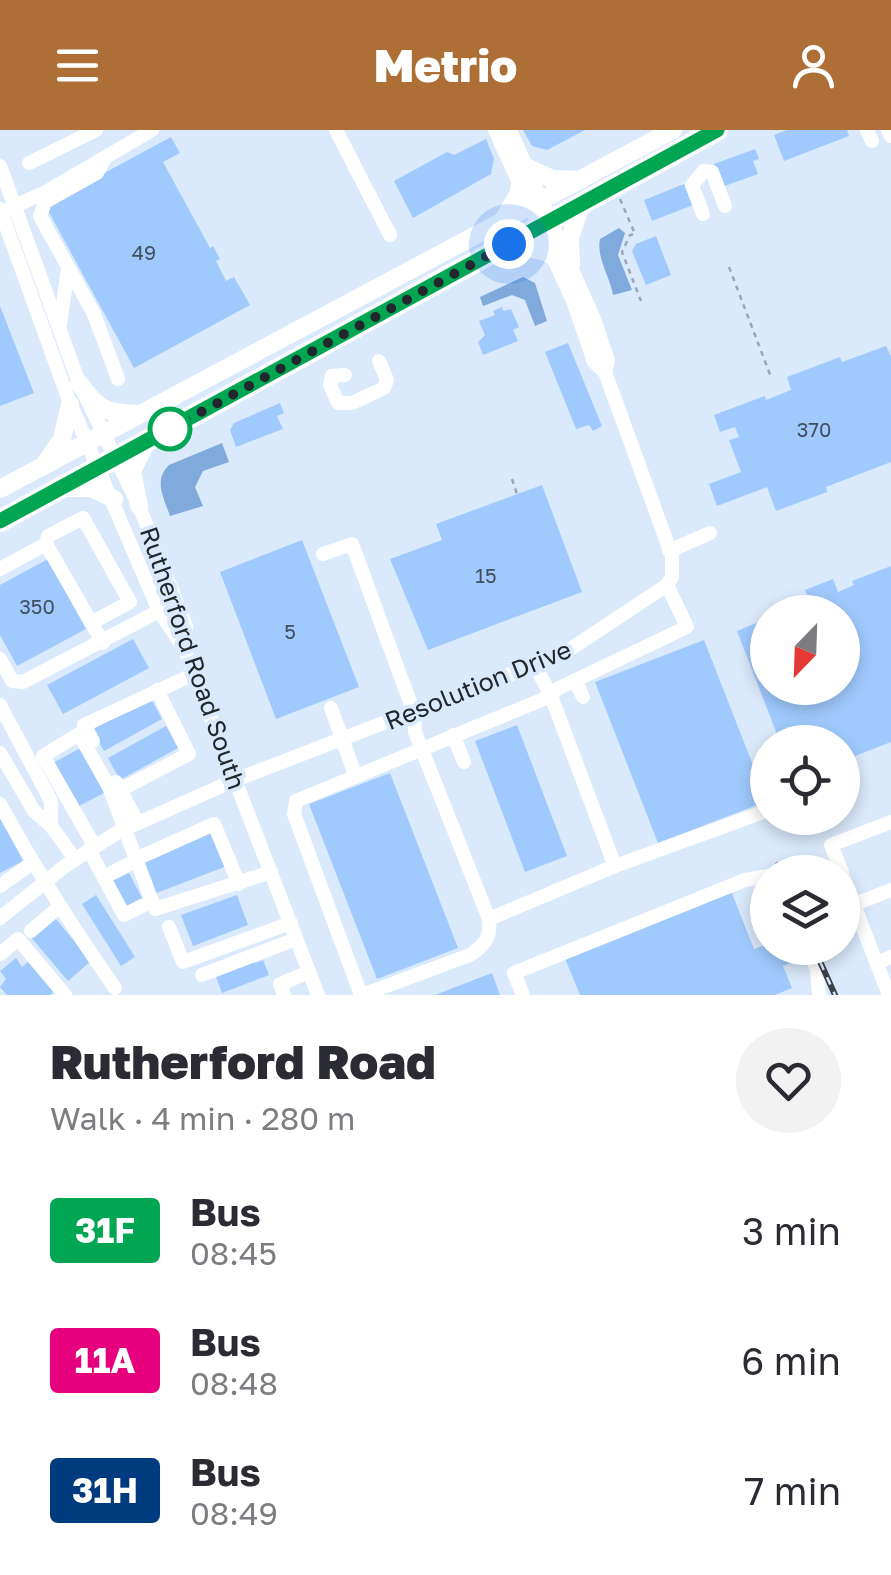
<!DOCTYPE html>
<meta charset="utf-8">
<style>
body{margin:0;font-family:"Golos Text",sans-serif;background:#f2f2f3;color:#2b2b33;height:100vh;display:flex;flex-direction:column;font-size:38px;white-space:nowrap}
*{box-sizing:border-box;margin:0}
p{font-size:32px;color:#7c7c81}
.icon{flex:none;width:55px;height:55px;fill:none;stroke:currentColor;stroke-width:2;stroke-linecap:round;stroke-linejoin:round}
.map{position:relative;height:865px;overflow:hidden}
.sheet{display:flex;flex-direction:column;background:#fff;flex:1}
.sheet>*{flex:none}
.badge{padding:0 20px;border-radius:8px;font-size:35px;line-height:65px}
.needle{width:65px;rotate:203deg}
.fabs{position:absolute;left:750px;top:465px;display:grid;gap:20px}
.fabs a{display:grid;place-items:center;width:110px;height:110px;border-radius:50%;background:#fff;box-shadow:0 5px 15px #0003;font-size:50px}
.you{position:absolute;width:50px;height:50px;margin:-25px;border:8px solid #fff;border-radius:50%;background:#1a73e8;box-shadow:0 0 0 15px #1a73e833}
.map>.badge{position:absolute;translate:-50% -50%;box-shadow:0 0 0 5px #fff}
.round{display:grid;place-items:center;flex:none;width:105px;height:105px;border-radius:52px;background:#f2f2f3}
.head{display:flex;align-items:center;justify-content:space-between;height:170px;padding:0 50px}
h1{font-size:48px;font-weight:800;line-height:75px}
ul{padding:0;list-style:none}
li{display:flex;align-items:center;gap:30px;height:130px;padding:0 50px}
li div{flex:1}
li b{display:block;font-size:38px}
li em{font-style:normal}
li .badge{min-width:110px;font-weight:700;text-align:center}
header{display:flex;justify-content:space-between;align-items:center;height:130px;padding:0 50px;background:#ae6f36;color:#fff;font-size:45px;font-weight:800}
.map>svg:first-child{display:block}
.water{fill:#81aadc}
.building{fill:#a0cafd}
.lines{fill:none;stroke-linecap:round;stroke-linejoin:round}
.path{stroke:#9ba7b5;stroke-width:2.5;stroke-dasharray:5 5;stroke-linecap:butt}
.minor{stroke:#fff;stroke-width:14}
.major{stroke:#fff;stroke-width:18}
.rail-casing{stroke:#3a4149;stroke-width:6}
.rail{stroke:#dae9fb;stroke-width:2.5;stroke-dasharray:8;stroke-linecap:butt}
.line-casing{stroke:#fff;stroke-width:22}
.line{stroke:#00a651;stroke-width:15}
.walk{stroke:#21272d;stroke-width:10;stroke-dasharray:0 18}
.stop-dot{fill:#fff;stroke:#00a651;stroke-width:5}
.labels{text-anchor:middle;stroke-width:8;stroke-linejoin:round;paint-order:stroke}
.number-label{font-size:20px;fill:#415061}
.street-label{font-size:25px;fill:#21272d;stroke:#dae9fb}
</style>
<header><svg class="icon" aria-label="menu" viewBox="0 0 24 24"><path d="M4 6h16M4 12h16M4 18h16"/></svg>Metrio<svg class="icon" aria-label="person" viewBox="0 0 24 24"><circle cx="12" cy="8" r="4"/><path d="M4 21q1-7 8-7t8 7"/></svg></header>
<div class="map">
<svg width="891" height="865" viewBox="0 0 891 865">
<rect width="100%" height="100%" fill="#dae9fb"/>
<g class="water">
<path d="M619 98 625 103 618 125 632 160 613 165C610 147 596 127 600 109Z"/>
<polygon points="523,147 535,153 547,191 535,196 525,170 512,165 483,176 480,167"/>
<path d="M222 313 229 332 203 341 195 357 203 376 170 386C164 368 153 350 169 335Z"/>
</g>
<g class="building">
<polygon points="523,0 585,0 547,20 532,16"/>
<polygon points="787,0 847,0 849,6 784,31 774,5"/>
<polygon points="171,7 180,23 163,32 210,118 213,116 220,129 216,131 226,151 234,147 250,175 134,238 45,75"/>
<polygon points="486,9 494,29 491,44 413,88 394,51 447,22 454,25"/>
<polygon points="755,19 759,29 753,31 758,44 722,57 714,34"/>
<polygon points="684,54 693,75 652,91 644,70"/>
<polygon points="656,106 671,145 646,155 632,121 636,114"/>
<polygon points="0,176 34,263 0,276"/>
<polygon points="502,177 503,181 511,179 519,197 513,200 518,211 483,225 478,212 485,205 479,191 495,185 493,181"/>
<polygon points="568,213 602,296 593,301 589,295 576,299 545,222"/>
<polygon points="886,216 891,226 891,332 826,357 827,362 776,381 767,357 717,376 709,354 741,342 729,310 739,307 735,297 720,302 714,285 765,266 766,270 791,260 787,247 840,227 842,232"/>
<polygon points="280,273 284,283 277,286 283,299 236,317 230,300 234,293"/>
<polygon points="542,355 582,462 428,520 390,429 442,410 436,394"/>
<polygon points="302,410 359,557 276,589 220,442"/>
<polygon points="48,429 86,499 17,536 0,505 0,455"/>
<polygon points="891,436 891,612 842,631 842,612 780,612 737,501 768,488 768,558 842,558 842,482 782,482 810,473 805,460 833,449 838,462 854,455 852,451"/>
<polygon points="133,509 149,538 63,584 47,555"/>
<polygon points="704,510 767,671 658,713 595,552"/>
<polygon points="150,567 162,589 104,621 92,600"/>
<polygon points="517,595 567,726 525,742 475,611"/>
<polygon points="166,596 178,618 120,650 108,628"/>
<polygon points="84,616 108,661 77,677 53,633"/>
<polygon points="390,643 458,818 377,849 309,674"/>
<polygon points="0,687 23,731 0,743"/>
<polygon points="213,701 227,736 154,764 142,733"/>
<polygon points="129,743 142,768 123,778 110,752"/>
<polygon points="731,761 754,819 768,814 768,818 802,818 806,827 783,836 792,858 775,865 580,865 564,826"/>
<polygon points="96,765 135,827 121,836 82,774"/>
<polygon points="237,765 248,795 193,816 181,785"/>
<polygon points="54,787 91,831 68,851 30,806"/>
<polygon points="16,828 22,837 30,830 55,861 50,865 7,865 0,857 6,849 0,841"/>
<polygon points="253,828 255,833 263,830 269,845 222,863 215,844"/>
<polygon points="492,843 500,865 435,865"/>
</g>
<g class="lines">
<g class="path">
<polyline points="620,69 635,104 630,105 622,122 641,171"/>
<polyline points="729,137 771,247"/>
<polyline points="512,349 517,364"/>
</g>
<g class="minor">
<polyline points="336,0 390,105"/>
<polyline points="510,0 594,189 608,231 605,242"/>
<polyline points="867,0 872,11"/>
<polyline points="888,0 891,6"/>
<polyline points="105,28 97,43 45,72 40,86 94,184 118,249"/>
<polyline points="29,33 96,0"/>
<polyline points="0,36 79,253 139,376 186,496 184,518 318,865"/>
<polyline points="10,78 44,63 152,0"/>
<polyline points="0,79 68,268 159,481 184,518"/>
<polyline points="703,84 692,55 704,41 712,42 725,76"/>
<polyline points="60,195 68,138"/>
<polyline points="345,245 332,246 330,255 338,273 352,273 384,258 387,250 379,231"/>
<polyline points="669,421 710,403"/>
<polyline points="323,424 352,414 414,583 415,602 489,789 615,736 761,683"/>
<polyline points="0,439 46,414"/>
<polyline points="91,493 130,472 83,388 48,406 46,414 103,513"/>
<polyline points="0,529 12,551 23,552 159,481"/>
<polyline points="535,535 551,566 615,736"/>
<polyline points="575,550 583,567"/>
<polyline points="0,575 51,671 51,696"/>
<polyline points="331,578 356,647"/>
<polyline points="453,605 464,632"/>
<polyline points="93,611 84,595 194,544"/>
<polyline points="0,623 34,681 51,696 75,729"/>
<polyline points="116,652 138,693"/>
<polyline points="120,660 189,624 157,560"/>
<path d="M0 674C35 738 73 798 115 858"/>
<polyline points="95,717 43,626 79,604 109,657 136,729"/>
<polyline points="89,720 124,785 142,776"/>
<polyline points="842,742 831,715 891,692"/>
<polyline points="842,744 889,865"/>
<polyline points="104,747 129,734"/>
<polyline points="239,754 214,694 136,729 155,779 271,742"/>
<polyline points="0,756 32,733"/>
<polyline points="855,774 891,760"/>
<polyline points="0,788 65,736 118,702 235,650 563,524 667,455 672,447 672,426 605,242 594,232 573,171 495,0"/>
<polyline points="169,797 183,832 291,793"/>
<polyline points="31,801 59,777"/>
<polyline points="807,818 817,839 819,865"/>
<polyline points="0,824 18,809 65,865"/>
<polyline points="877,833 891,827"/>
<polyline points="202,845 296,809"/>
<polyline points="284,865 280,854 309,842"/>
<polyline points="361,865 294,684 296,671 551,566 557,559 687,497 667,455"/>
<path d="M362 865 470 825C485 815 491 807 489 789"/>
<polyline points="523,865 514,843 745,750 768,746"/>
</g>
<g class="major">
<polyline points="528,38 552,49 581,50"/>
<polyline points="502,92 518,65 521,52"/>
<polyline points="509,114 546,122 554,127"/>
<polyline points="571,134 570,108 581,75"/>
<path d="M79 253C100 281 105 283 140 284"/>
<polyline points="46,332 62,309 70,274"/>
<polyline points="67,358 91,358 114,369"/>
<polyline points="0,359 673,0"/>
<polyline points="139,376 132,341 146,313"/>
<polyline points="0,391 717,0"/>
</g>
<g class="rail-casing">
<g id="rail">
<polyline points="778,735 782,742"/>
<polyline points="814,818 835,865"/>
</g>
</g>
<use href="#rail" class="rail"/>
</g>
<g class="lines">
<g class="line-casing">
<polyline id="line" points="0,391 717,0"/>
</g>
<use href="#line" class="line"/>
<polyline class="walk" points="170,299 509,114"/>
</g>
<circle class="stop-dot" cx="170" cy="299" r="20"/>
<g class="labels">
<g class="number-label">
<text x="144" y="130">49</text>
<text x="814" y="307">370</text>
<text x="486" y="453">15</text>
<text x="37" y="484">350</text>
<text x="290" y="509">5</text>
</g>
<g class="street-label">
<text transform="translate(193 528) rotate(71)" y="9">Rutherford Road South</text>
<text transform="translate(478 555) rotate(-22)" y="9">Resolution Drive</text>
</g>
</g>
</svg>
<div class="fabs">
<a><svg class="needle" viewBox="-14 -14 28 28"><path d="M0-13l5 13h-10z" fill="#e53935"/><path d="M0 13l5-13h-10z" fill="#7c7c81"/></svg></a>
<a><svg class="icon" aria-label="locate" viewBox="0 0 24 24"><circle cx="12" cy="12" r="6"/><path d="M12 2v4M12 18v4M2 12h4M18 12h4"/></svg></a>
<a><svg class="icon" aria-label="layers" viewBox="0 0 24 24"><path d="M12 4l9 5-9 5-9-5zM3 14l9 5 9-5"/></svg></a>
</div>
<div class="you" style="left:509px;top:114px"></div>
</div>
<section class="sheet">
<div class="head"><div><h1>Rutherford Road</h1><p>Walk · 4 min · 280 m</p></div><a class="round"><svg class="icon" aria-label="heart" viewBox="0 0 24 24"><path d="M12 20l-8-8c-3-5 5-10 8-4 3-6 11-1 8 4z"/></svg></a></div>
<ul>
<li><span class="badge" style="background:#00a651;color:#fff">31F</span><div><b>Bus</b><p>08:45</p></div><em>3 min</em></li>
<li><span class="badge" style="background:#e6007e;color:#fff">11A</span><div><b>Bus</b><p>08:48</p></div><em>6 min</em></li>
<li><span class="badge" style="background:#003b80;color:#fff">31H</span><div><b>Bus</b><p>08:49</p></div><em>7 min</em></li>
</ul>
</section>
